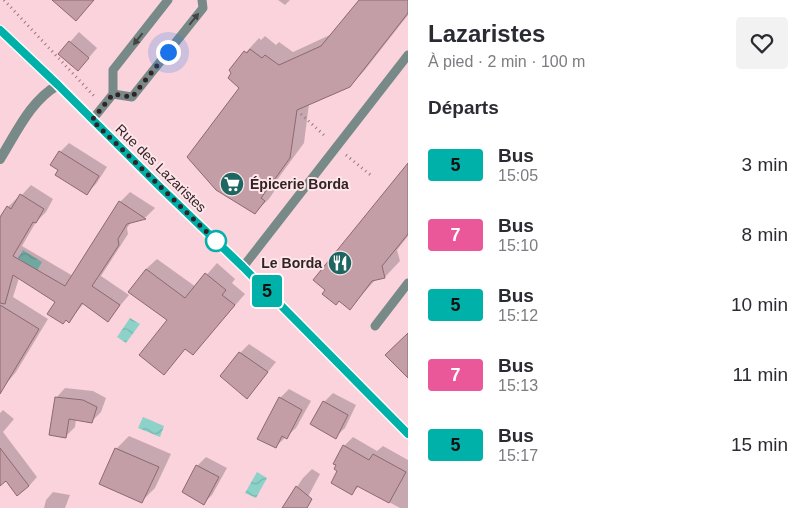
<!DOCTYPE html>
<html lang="fr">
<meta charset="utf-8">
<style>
body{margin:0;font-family:Helvetica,sans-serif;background:#f2f2f3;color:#2b2b33;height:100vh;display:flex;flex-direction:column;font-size:19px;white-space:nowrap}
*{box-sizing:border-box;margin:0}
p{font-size:16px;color:#7c7c81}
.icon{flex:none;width:28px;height:28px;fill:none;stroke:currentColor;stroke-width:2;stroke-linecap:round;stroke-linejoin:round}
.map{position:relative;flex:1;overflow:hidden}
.sheet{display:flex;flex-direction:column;background:#fff;width:400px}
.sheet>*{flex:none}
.badge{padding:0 10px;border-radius:4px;font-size:18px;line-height:32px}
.you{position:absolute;width:25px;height:25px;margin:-12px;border:4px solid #fff;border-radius:50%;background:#1a73e8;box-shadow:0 0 0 8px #1a73e833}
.map>.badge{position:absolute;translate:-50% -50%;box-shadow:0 0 0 2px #fff}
h2{padding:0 20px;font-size:19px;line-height:45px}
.round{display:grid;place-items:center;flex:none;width:52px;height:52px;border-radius:5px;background:#f2f2f3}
.headline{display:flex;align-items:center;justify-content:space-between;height:85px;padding:0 20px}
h1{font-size:24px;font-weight:700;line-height:38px}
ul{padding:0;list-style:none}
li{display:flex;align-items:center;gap:15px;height:70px;padding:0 20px}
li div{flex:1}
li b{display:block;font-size:19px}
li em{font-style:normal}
li .badge{min-width:55px;font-weight:700;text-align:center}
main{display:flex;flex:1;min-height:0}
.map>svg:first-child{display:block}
.water{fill:url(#water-waves)}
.shadow{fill:#0003}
.building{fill:#c49ea7;stroke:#8c6971}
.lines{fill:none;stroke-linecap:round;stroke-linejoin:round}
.path{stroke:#94797f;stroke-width:3;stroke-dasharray:1 4;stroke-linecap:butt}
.lane{stroke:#788a87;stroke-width:9}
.street{stroke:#788a87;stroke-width:10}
.oneway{fill:#474243}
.line-casing{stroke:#fff;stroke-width:11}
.line{stroke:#00b1aa;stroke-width:8}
.walk{stroke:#322326;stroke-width:5;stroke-dasharray:0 9}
.stop-dot{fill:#fff;stroke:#00b1aa;stroke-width:2.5}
.labels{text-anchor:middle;stroke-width:4;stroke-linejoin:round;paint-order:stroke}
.street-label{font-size:14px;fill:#322326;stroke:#fee5ea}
.poi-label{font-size:14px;font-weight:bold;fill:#322326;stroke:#fee5ea;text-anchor:start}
</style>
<main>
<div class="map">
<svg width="408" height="508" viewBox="0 0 408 508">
<defs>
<pattern id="water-waves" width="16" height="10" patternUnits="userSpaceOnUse" patternTransform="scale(1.25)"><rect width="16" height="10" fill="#8cd2c9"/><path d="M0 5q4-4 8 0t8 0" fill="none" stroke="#79b4ac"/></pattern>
</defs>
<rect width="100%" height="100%" fill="#fbd3dc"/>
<g class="water">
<polygon points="23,250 42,262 37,271 18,258"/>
<polygon points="130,318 140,324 126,343 117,337"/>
<polygon points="143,417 164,426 160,437 138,428"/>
<polygon points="257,472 267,478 256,498 245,493"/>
</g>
<g class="shadow">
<polygon points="278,0 290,0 285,5"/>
<polygon points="361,0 408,0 408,15 364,71 350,86 309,104 304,143 274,184 277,187 269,199 255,212 241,88 230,70 259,38 261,40 265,36 276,45 279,42 293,52 332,34"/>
<polygon points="79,32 97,48 87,60 70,42"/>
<polygon points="69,143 107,167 96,184 87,193 59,169 60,152"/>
<polygon points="408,164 408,236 397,250 400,261 385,277 376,279 350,308"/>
<polygon points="31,185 53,199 46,212 36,222 22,246 73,276 120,202 130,192 155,208 146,217 131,222 127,228 128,234 101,276 129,295 108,320 84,303 69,321 57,302 19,278 13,297 48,319 16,372 0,391 0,220 8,207 18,197 19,198"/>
<polygon points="157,259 196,287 217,263 235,279 232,283 245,294 193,354 186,348 164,373 168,319 130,292 146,269"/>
<polygon points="249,344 276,362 247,398 240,353"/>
<polygon points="65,388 93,391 106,398 101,412 91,422 76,419 75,427 66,436 56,398"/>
<polygon points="289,389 311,401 296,428 275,447 280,398"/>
<polygon points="333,393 356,405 345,428 335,437 324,402"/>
<polygon points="3,410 14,419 3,432 37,477 29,486 7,479 0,483 0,413"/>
<polygon points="129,436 171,454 155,488 142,501 116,449"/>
<polygon points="353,437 377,451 383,446 408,460 408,508 400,508 359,486 352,493 339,471 344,446"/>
<polygon points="206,457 227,468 212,495 204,503 183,492 197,466"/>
<polygon points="312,469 320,474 302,508 283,508 303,478"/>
<polygon points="53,492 70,495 65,508 44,508 46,500"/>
</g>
<g class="building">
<polygon points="52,0 94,0 76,21"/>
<polygon points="359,0 408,0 408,13 350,87 297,110 290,158 261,198 265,201 255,214 216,190 187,157 239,88 228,78 231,73 229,70 244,51 247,53 250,49 262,58 265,55 279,65 321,46"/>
<polygon points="69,41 89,58 78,71 58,54"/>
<polygon points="59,151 99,176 87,195 55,175 58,170 50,165"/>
<polygon points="408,163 408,234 382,266 385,278 372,281 350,310 339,301 336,305 322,294 325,290 313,280"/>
<polygon points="20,194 44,209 36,223 33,222 13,256 65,286 119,201 146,219 127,224 118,239 119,245 92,286 120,305 108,322 82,303 69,323 66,320 63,324 47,314 55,302 13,275 5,304 0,303 0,217 7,206 11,209"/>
<polygon points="146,269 185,298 205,273 226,290 222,295 235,305 193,355 185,349 164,375 139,355 167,320 128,292"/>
<polygon points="0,305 39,329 0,394"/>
<polygon points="408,333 408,378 385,355"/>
<polygon points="239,352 268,372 247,399 220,376"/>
<polygon points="55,397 83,400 97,407 92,423 69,419 66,438 49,435"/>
<polygon points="279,397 302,410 287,439 282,436 276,448 257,439"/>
<polygon points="323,401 348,415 336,439 310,424"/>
<polygon points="343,445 369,460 373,454 406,472 389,503 357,486 352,495 331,483 337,471 334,469 336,465 333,464"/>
<polygon points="0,448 29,486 17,496 6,481 0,486"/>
<polygon points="115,448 159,467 142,503 99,484"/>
<polygon points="196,465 219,477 204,505 182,492"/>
<polygon points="296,486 312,499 307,508 282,508"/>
</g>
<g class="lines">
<g class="path">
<polyline points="4,0 94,96"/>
<polyline points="301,114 326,137"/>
<polyline points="346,155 373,177"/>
</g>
<g class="lane">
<polyline points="113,94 132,97 203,8 202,0"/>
<polyline points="92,120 113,94 113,70 168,0"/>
<polyline points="243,267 408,55"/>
<polyline points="375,326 408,283"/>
</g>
<g class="street">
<polyline points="0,30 58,85 159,186 243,267 408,434"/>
<path d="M0 159C17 132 30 101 58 85"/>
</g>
</g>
<defs><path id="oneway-solid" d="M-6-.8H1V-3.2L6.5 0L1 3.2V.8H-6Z" transform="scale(1.25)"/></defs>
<g class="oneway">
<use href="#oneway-solid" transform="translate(194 19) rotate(-51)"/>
<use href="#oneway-solid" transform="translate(138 39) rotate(128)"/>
</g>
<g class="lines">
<g class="line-casing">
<polyline id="line" points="0,30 58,85 159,186 243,267 408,434"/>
</g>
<use href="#line" class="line"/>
<polyline class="walk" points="168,52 132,97 113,94 92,120 216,241"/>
</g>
<defs>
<g id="supermarket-disc" transform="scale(1.25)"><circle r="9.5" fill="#1d6760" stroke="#fee5ea"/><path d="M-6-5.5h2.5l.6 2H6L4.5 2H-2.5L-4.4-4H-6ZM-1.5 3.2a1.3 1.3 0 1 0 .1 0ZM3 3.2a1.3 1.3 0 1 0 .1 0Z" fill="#fff"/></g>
<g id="restaurant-disc" transform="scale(1.25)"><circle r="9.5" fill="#1d6760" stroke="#fee5ea"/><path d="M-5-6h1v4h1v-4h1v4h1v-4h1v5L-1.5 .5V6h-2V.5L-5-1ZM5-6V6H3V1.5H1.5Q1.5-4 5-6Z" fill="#fff"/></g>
</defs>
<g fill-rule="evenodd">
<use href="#supermarket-disc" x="232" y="184"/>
<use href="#restaurant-disc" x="340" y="263"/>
</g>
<circle class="stop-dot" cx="216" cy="241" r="10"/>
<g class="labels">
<g class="street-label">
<text transform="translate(161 168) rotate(44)" y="5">Rue des Lazaristes</text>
</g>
<g class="poi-label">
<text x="250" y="189">Épicerie Borda</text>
<text x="322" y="268" text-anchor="end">Le Borda</text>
</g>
</g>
</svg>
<div class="you" style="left:168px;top:52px"></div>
<b class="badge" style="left:267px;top:291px;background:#00b1aa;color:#111">5</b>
</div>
<section class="sheet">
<div class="headline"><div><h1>Lazaristes</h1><p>À pied · 2 min · 100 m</p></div><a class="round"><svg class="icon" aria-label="heart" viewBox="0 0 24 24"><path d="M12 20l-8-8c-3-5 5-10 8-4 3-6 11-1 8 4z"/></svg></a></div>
<h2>Départs</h2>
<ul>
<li><span class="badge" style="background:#00b1aa;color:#111">5</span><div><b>Bus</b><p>15:05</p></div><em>3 min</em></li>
<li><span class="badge" style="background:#eb589a;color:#fff">7</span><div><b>Bus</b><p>15:10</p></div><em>8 min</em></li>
<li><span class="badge" style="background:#00b1aa;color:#111">5</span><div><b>Bus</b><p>15:12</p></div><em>10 min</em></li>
<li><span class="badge" style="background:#eb589a;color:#fff">7</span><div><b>Bus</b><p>15:13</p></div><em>11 min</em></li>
<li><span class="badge" style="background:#00b1aa;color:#111">5</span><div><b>Bus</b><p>15:17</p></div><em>15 min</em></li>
</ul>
</section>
</main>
